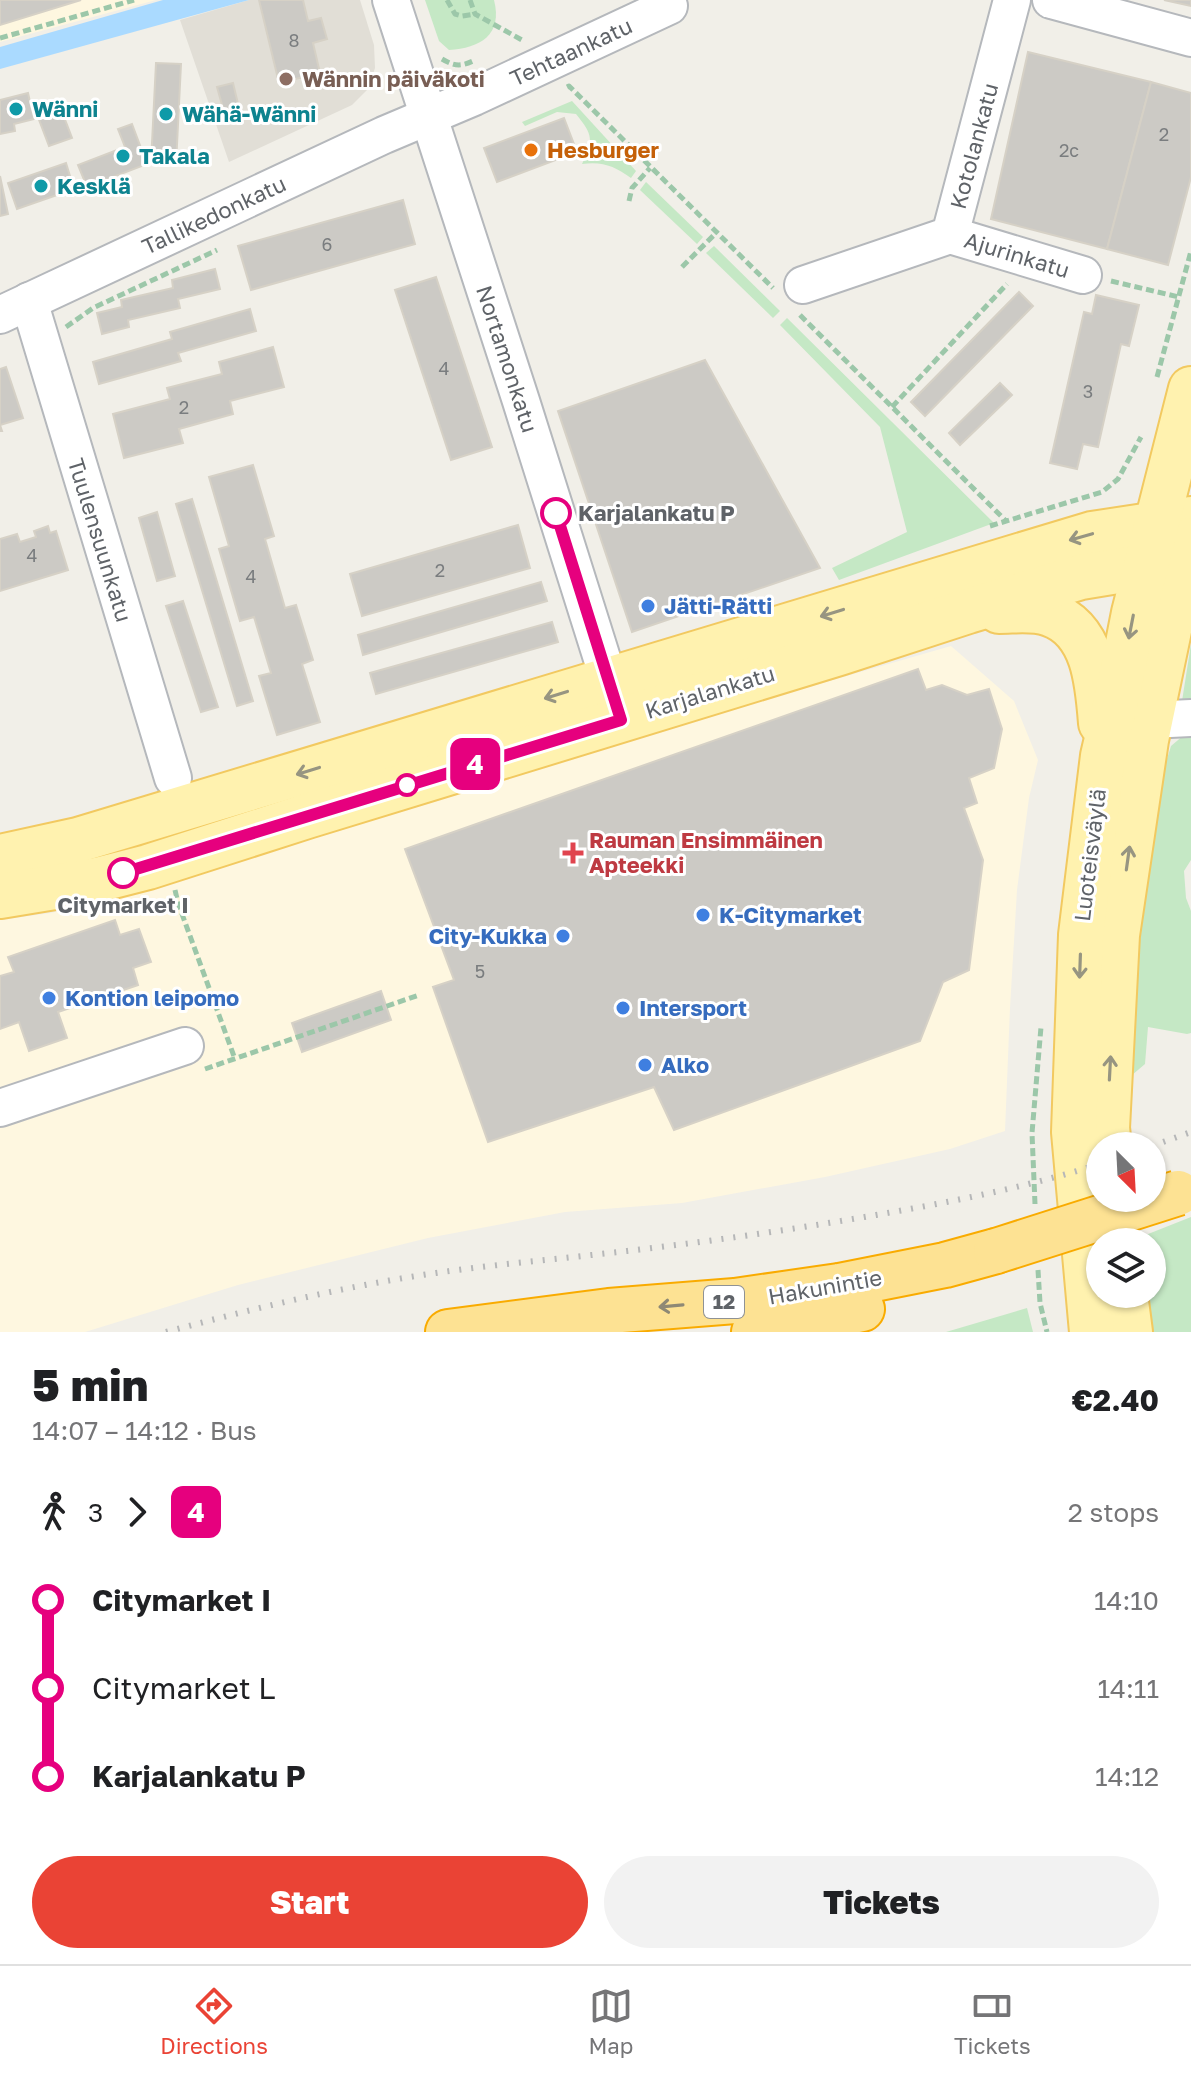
<!DOCTYPE html>
<meta charset="utf-8">
<style>
body{margin:0;font-family:"Golos Text",sans-serif;background:#f2f2f2;color:#202124;height:100vh;display:flex;flex-direction:column;font-size:30px;white-space:nowrap}
*{box-sizing:border-box;margin:0}
p{font-size:26px;color:#757577}
.icon{flex:none;width:44px;height:44px;fill:none;stroke:currentColor;stroke-width:2;stroke-linecap:round;stroke-linejoin:round}
.map{position:relative;height:1332px;overflow:hidden}
.sheet{display:flex;flex-direction:column;background:#fff;flex:1}
.sheet>*{flex:none}
.badge{padding:0 16px;border-radius:12px;font-size:28px;line-height:52px}
.needle{width:52px;rotate:156deg}
.controls{position:absolute;left:1086px;top:1132px;display:grid;gap:16px}
.controls a{display:grid;place-items:center;width:80px;height:80px;border-radius:50%;background:#fff;box-shadow:0 2px 6px #0004;font-size:40px}
.map>.badge{position:absolute;translate:-50% -50%;box-shadow:0 0 0 4px #fff}
.legs{display:flex;align-items:center;gap:12px;height:88px;padding:0 32px;font-size:26px}
.legs p{margin-inline-start:auto}
.summary{display:flex;align-items:center;justify-content:space-between;height:136px;padding:0 32px}
h1{font-size:44px;font-weight:800;line-height:60px}
.primary-button{display:flex;gap:16px;margin-top:auto;padding:16px 32px}
.primary-button a{flex:1;height:92px;border-radius:48px;background:#ea4335;color:#fff;font-size:32px;font-weight:800;line-height:92px;text-align:center}
.primary-button a+a{background:#f2f2f2;color:#202124}
ul{padding:0 32px;list-style:none}
li{display:flex;align-items:center;gap:28px;height:88px;font-size:30px}
li i{display:grid;place-items:center;width:12px;height:100%;margin:0 10px;background:currentColor}
li i::after{content:'';width:20px;height:20px;margin:-10px;border:6px solid;border-radius:50%;background:#fff}
li p{margin-inline-start:auto}
li:first-child i{background:linear-gradient(#0000 50%,currentColor 0)}
li:last-child i{background:linear-gradient(currentColor 50%,#0000 0)}
.dock{display:flex;justify-content:space-around;align-items:center;height:112px;border-top:2px solid #e0e0e0;background:#fff;font-size:22px;color:#757577}
.dock a{display:grid;justify-items:center;gap:4px}
.dock .on{color:#ea4335}
.map>svg:first-child{display:block}
.commercial{fill:#fef7e0}
.education{fill:#e1ded6}
.green{fill:#c5e8c5}
.water{fill:#aadaff}
.building{fill:#cccac5;stroke:#d6d1c6;stroke-width:2}
.lines{fill:none;stroke-linecap:round;stroke-linejoin:round}
.minor-casing{stroke:#b5b8bc;stroke-width:40}
.major-casing{stroke:#f2c960;stroke-width:48}
.highway-casing{stroke:#f9ab00;stroke-width:48}
.path{stroke:#9cc7a9;stroke-width:5;stroke-dasharray:8 4;stroke-linecap:butt}
.minor{stroke:#fff;stroke-width:36}
.major{stroke:#fff2af;stroke-width:44}
.highway{stroke:#fde293;stroke-width:44}
.rail{stroke:#b6b7b8;stroke-width:6;stroke-dasharray:2 10;stroke-linecap:butt}
.highway-bridge-casing{stroke:#f9ab00;stroke-width:48;stroke-linecap:butt}
.highway-bridge{stroke:#fde293;stroke-width:44}
.oneway{stroke:#979581}
.oneway2{stroke:#8e8975}
.line-1-casing{stroke:#fff;stroke-width:18}
.line-1{stroke:#e6007e;stroke-width:12}
.education-dot{fill:#8d6e63;stroke:#fff;stroke-width:3}
.culture-dot{fill:#0f9aa8;stroke:#fff;stroke-width:3}
.food-dot{fill:#e8710a;stroke:#fff;stroke-width:3}
.stop-1-dot{fill:#fff;stroke:#e6007e;stroke-width:4}
.shop-dot{fill:#3f7fe0;stroke:#fff;stroke-width:3}
.health-dot{fill:#e0444e;stroke:#fff;stroke-width:3}
.labels{text-anchor:middle;stroke-width:6;stroke-linejoin:round;paint-order:stroke}
.number-label{font-size:18px;fill:#7a7d7f}
.shield{fill:#fff;stroke:#8f9295;stroke-width:2}
.shield-label{font-size:20px;font-weight:bold;fill:#5f6368}
.street-label{font-size:22px;fill:#5f6368;stroke:#fff}
.education-label{font-size:22px;font-weight:bold;fill:#785e54;stroke:#fff;text-anchor:start}
.culture-label{font-size:22px;font-weight:bold;fill:#0d838f;stroke:#fff;text-anchor:start}
.food-label{font-size:22px;font-weight:bold;fill:#c56008;stroke:#fff;text-anchor:start}
.stop-label{font-size:22px;font-weight:bold;fill:#5f6368;stroke:#fff;text-anchor:start}
.shop-label{font-size:22px;font-weight:bold;fill:#366cbe;stroke:#fff;text-anchor:start}
.health-label{font-size:22px;font-weight:bold;fill:#be3a42;stroke:#fff;text-anchor:start}
</style>
<div class="map">
<svg width="1191" height="1332" viewBox="0 0 1191 1332">
<rect width="100%" height="100%" fill="#f1efe8"/>
<g class="commercial">
<polygon points="0,0 156,0 0,42"/>
<polygon points="951,646 1014,701 1038,760 1029,798 1017,890 1010,1008 1005,1131 950,1149 825,1177 682,1203 565,1212 428,1238 238,1285 85,1332 0,1332 0,920 51,913 126,893 417,807 759,701"/>
</g>
<polygon class="education" points="249,0 360,0 374,45 375,68 368,89 352,105 229,162 180,20"/>
<g class="green">
<path d="M425 0H494C503 35 480 48 449 50L439 41Z"/>
<path d="M572 101 636 171 631 178C615 166 602 161 582 164 594 140 593 135 576 114L557 112 525 126 522 122Z"/>
<polygon points="646,182 703,237 697,244 640,190"/>
<polygon points="714,246 780,311 773,318 706,253"/>
<polygon points="787,318 994,523 839,580 832,568 907,532 880,427 780,325"/>
<polygon points="1191,644 1191,699 1182,701"/>
<polygon points="1191,734 1191,860 1184,871 1186,898 1191,911 1191,1033 1187,1034 1148,1027 1145,1064 1125,1081 1132,936 1159,785 1171,746 1184,735"/>
<polygon points="1191,1217 1191,1332 1152,1332 1145,1294 1152,1294 1152,1242 1138,1242 1138,1238"/>
<polygon points="1027,1308 1033,1332 946,1332"/>
</g>
<polygon class="water" points="163,0 249,0 0,69 0,47"/>
<g class="building">
<polygon points="0,0 81,0 0,25"/>
<polygon points="259,0 303,0 308,21 321,18 327,39 313,43 320,73 279,83"/>
<polygon points="1164,0 1191,0 1191,6"/>
<polygon points="1028,52 1151,82 1107,249 991,219"/>
<polygon points="156,63 181,64 176,165 151,163"/>
<polygon points="1151,82 1191,93 1191,177 1168,265 1107,249"/>
<polygon points="233,83 239,108 224,112 217,87"/>
<polygon points="28,93 34,119 14,124 15,131 0,134 0,100"/>
<polygon points="61,109 72,138 49,146 38,117"/>
<polygon points="564,118 577,152 497,182 484,148"/>
<polygon points="132,124 147,164 87,187 78,165 125,147 118,129"/>
<polygon points="66,163 74,189 17,209 8,183"/>
<polygon points="0,176 8,214 0,216"/>
<polygon points="403,200 415,244 251,290 238,246"/>
<polygon points="215,269 220,289 178,299 180,308 128,320 129,327 102,334 97,313 122,307 121,300 173,288 172,280"/>
<polygon points="436,277 492,447 451,460 395,290"/>
<polygon points="1019,292 1033,306 925,416 911,402"/>
<polygon points="1096,295 1139,305 1129,346 1121,344 1098,447 1083,444 1077,469 1050,463 1084,312 1092,314"/>
<polygon points="250,309 256,331 178,353 181,361 99,384 93,362 172,339 170,332"/>
<polygon points="273,347 284,387 230,401 233,414 179,429 183,443 124,458 113,414 170,399 167,388 222,374 219,362"/>
<polygon points="705,360 820,568 632,632 558,411"/>
<polygon points="6,367 23,418 0,425 2,431 0,431 0,369"/>
<polygon points="1000,383 1012,395 960,445 949,433"/>
<polygon points="253,465 274,536 265,539 285,608 296,605 313,660 302,664 320,722 277,735 259,676 271,673 254,617 240,621 219,549 229,546 209,477"/>
<polygon points="192,499 253,701 237,706 176,504"/>
<polygon points="157,512 175,576 157,581 139,518"/>
<polygon points="518,525 530,568 362,616 350,574"/>
<polygon points="48,526 50,533 56,531 68,570 0,591 0,539 17,534 20,542 36,537 34,531"/>
<polygon points="541,582 547,601 363,655 358,635"/>
<polygon points="183,601 218,707 201,712 166,606"/>
<polygon points="552,622 558,642 376,694 370,673"/>
<polygon points="918,669 926,690 942,685 967,695 989,689 1002,729 994,768 969,778 977,803 964,808 983,860 969,970 943,982 920,1041 674,1130 654,1087 488,1142 433,987 454,980 405,849"/>
<polygon points="115,920 120,935 139,929 151,962 133,968 138,985 58,1012 67,1038 29,1051 19,1022 0,1029 0,976 14,972 8,957"/>
<polygon points="381,991 391,1020 302,1052 292,1023"/>
</g>
<g class="lines">
<g class="minor-casing">
<g id="minor">
<polyline points="391,0 521,401 616,703"/>
<polyline points="1051,0 1191,38"/>
<polyline points="950,235 1083,275"/>
<polyline points="803,285 950,235 1012,0"/>
<polyline points="29,301 173,778"/>
<polyline points="0,315 384,135 474,97 669,6"/>
<polyline points="1150,720 1191,718"/>
<polyline points="0,1108 185,1046"/>
</g>
</g>
<g class="major-casing">
<g id="major">
<path d="M999 611C1015 611 1034 608 1050 614 1094 629 1098 683 1101 723"/>
<polyline points="0,857 78,840 1092,534 1191,519"/>
<polyline points="0,896 97,880 148,867 307,816 839,653 968,611 1081,577 1191,559"/>
<polyline points="1109,1146 1107,1128 1117,935 1146,740 1172,616 1191,540"/>
<polyline points="1125,1294 1130,1332"/>
<polyline points="1092,1332 1074,1132 1081,935 1103,756 1121,679 1134,613 1191,389"/>
</g>
</g>
<g class="highway-casing">
<g id="highway">
<polyline points="448,1332 609,1311 735,1301 839,1286 945,1265 996,1251"/>
<polyline points="754,1332 862,1309"/>
</g>
</g>
<g class="path">
<polyline points="447,0 455,14 462,16 475,14"/>
<polyline points="470,0 475,14 522,40"/>
<polyline points="0,38 134,0"/>
<path d="M442 59C454 66 460 67 473 61"/>
<polyline points="567,87 569,86 773,288"/>
<polyline points="629,201 632,188 650,168"/>
<polyline points="682,267 716,233"/>
<polyline points="1111,281 1179,297"/>
<polyline points="800,315 1006,521"/>
<polyline points="66,327 93,308 217,250"/>
<polyline points="1157,377 1191,251"/>
<polyline points="892,407 1007,284"/>
<polyline points="990,526 1102,492 1118,479 1141,437"/>
<polyline points="175,890 178,903 235,1059"/>
<polyline points="205,1069 419,995"/>
<polyline points="1035,1204 1032,1133 1041,1027"/>
<polyline points="1038,1270 1040,1303 1047,1332"/>
</g>
<use href="#minor" class="minor"/>
<use href="#major" class="major"/>
<use href="#highway" class="highway"/>
<g class="rail">
<polyline points="1152,1146 1191,1132"/>
<path d="M166 1332C259 1307 354 1284 450 1271 500 1264 550 1260 600 1254 692 1244 784 1231 876 1215 951 1202 1027 1187 1100 1164"/>
</g>
<g class="highway-bridge-casing">
<polyline id="highway-bridge" points="996,1251 1178,1193"/>
</g>
<use href="#highway-bridge" class="highway-bridge"/>
</g>
<defs><path id="oneway-shaft" d="M-6 0H5M1.5-3L5.5 0L1.5 3" fill="none" stroke-width="1.6" stroke-linecap="round" stroke-linejoin="round" transform="scale(2)"/></defs>
<g class="oneway">
<use href="#oneway-shaft" transform="translate(1081 537) rotate(164)"/>
<use href="#oneway-shaft" transform="translate(832 613) rotate(163)"/>
<use href="#oneway-shaft" transform="translate(1131 627) rotate(101)"/>
<use href="#oneway-shaft" transform="translate(556 695) rotate(163)"/>
<use href="#oneway-shaft" transform="translate(308 771) rotate(163)"/>
<use href="#oneway-shaft" transform="translate(1128 858) rotate(-82)"/>
<use href="#oneway-shaft" transform="translate(1080 966) rotate(92)"/>
<use href="#oneway-shaft" transform="translate(1110 1068) rotate(-87)"/>
</g>
<use class="oneway2" href="#oneway-shaft" transform="translate(671 1306) rotate(175)"/>
<g class="lines">
<g class="line-1-casing">
<polyline id="line-1" points="123,873 621,720 556,513"/>
</g>
<use href="#line-1" class="line-1"/>
</g>
<circle class="education-dot" cx="286" cy="79" r="8"/>
<g class="culture-dot">
<circle cx="16" cy="109" r="8"/>
<circle cx="166" cy="114" r="8"/>
<circle cx="123" cy="156" r="8"/>
<circle cx="41" cy="186" r="8"/>
</g>
<circle class="food-dot" cx="531" cy="150" r="8"/>
<g class="stop-1-dot">
<circle cx="556" cy="513" r="14"/>
<circle cx="407" cy="785" r="10"/>
<circle cx="123" cy="873" r="14"/>
</g>
<g class="shop-dot">
<circle cx="648" cy="606" r="8"/>
<circle cx="703" cy="915" r="8"/>
<circle cx="563" cy="936" r="8"/>
<circle cx="49" cy="998" r="8"/>
<circle cx="623" cy="1008" r="8"/>
<circle cx="645" cy="1065" r="8"/>
</g>
<path class="health-dot" d="M569 841h8v8h8v8h-8v8h-8v-8h-8v-8h8z"/>
<g class="labels">
<g class="number-label">
<text x="294" y="47">8</text>
<text x="1164" y="141">2</text>
<text x="1069" y="157">2c</text>
<text x="327" y="251">6</text>
<text x="444" y="375">4</text>
<text x="1088" y="398">3</text>
<text x="184" y="414">2</text>
<text x="32" y="562">4</text>
<text x="440" y="577">2</text>
<text x="251" y="583">4</text>
<text x="480" y="978">5</text>
</g>
<rect class="shield" x="704" y="1286" width="40" height="32" rx="6"/>
<g class="shield-label">
<text x="724" y="1309">12</text>
</g>
<g class="street-label">
<text transform="translate(571 52) rotate(-25)" y="8">Tehtaankatu</text>
<text transform="translate(974 146) rotate(-75)" y="8">Kotolankatu</text>
<text transform="translate(214 215) rotate(-25)" y="8">Tallikedonkatu</text>
<text transform="translate(1017 255) rotate(17)" y="8">Ajurinkatu</text>
<text transform="translate(507 359) rotate(72)" y="8">Nortamonkatu</text>
<text transform="translate(100 540) rotate(73)" y="8">Tuulensuunkatu</text>
<text transform="translate(710 692) rotate(-17)" y="8">Karjalankatu</text>
<text transform="translate(1090 855) rotate(-83)" y="8">Luoteisväylä</text>
<text transform="translate(825 1287) rotate(-10)" y="8">Hakunintie</text>
</g>
<g class="education-label">
<text x="302" y="87">Wännin päiväkoti</text>
</g>
<g class="culture-label">
<text x="32" y="117">Wänni</text>
<text x="182" y="122">Wähä-Wänni</text>
<text x="139" y="164">Takala</text>
<text x="57" y="194">Kesklä</text>
</g>
<g class="food-label">
<text x="547" y="158">Hesburger</text>
</g>
<g class="stop-label">
<text x="578" y="521">Karjalankatu P</text>
<text x="123" y="913" text-anchor="middle">Citymarket I</text>
</g>
<g class="shop-label">
<text x="664" y="614">Jätti-Rätti</text>
<text x="719" y="923">K-Citymarket</text>
<text x="547" y="944" text-anchor="end">City-Kukka</text>
<text x="65" y="1006">Kontion leipomo</text>
<text x="639" y="1016">Intersport</text>
<text x="661" y="1073">Alko</text>
</g>
<g class="health-label">
<text x="589" y="848">Rauman Ensimmäinen<tspan x="589" dy="25">Apteekki</tspan></text>
</g>
</g>
</svg>
<div class="controls">
<a><svg class="needle" viewBox="-14 -14 28 28"><path d="M0-13l5 13h-10z" fill="#e53935"/><path d="M0 13l5-13h-10z" fill="#757577"/></svg></a>
<a><svg class="icon" aria-label="layers" viewBox="0 0 24 24"><path d="M12 4l9 5-9 5-9-5zM3 14l9 5 9-5"/></svg></a>
</div>
<b class="badge" style="left:475px;top:764px;background:#e6007e;color:#fff">4</b>
</div>
<section class="sheet">
<div class="summary"><div><h1>5 min</h1><p>14:07 – 14:12 · Bus</p></div><b>€2.40</b></div>
<div class="legs"><svg class="icon" aria-label="walk" viewBox="0 0 24 24"><circle cx="13" cy="4" r="2"/><path d="M13 8l-2 6 4 7M11 14l-3 7M7 12l3-4h3l4 4"/></svg>3<svg class="icon" aria-label="forward" viewBox="0 0 24 24"><path d="M9 5l7 7-7 7"/></svg><b class="badge" style="background:#e6007e;color:#fff">4</b><p>2 stops</p></div>
<ul>
<li><i style="color:#e6007e"></i><b>Citymarket I</b><p>14:10</p></li>
<li><i style="color:#e6007e"></i><span>Citymarket L</span><p>14:11</p></li>
<li><i style="color:#e6007e"></i><b>Karjalankatu P</b><p>14:12</p></li>
</ul>
<div class="primary-button"><a>Start</a><a>Tickets</a></div>
</section>
<nav class="dock">
<a class="on"><svg class="icon" aria-label="directions" viewBox="0 0 24 24"><path d="M12 3l9 9-9 9-9-9zM9 14v-3h6M13 9l2 2-2 2"/></svg>Directions</a>
<a><svg class="icon" aria-label="map" viewBox="0 0 24 24"><path d="M3 6l6-2 6 2 6-2v14l-6 2-6-2-6 2zM9 4v14M15 6v14"/></svg>Map</a>
<a><svg class="icon" aria-label="tickets" viewBox="0 0 24 24"><path d="M3 7h18v10H3zM15 7v10"/></svg>Tickets</a>
</nav>
